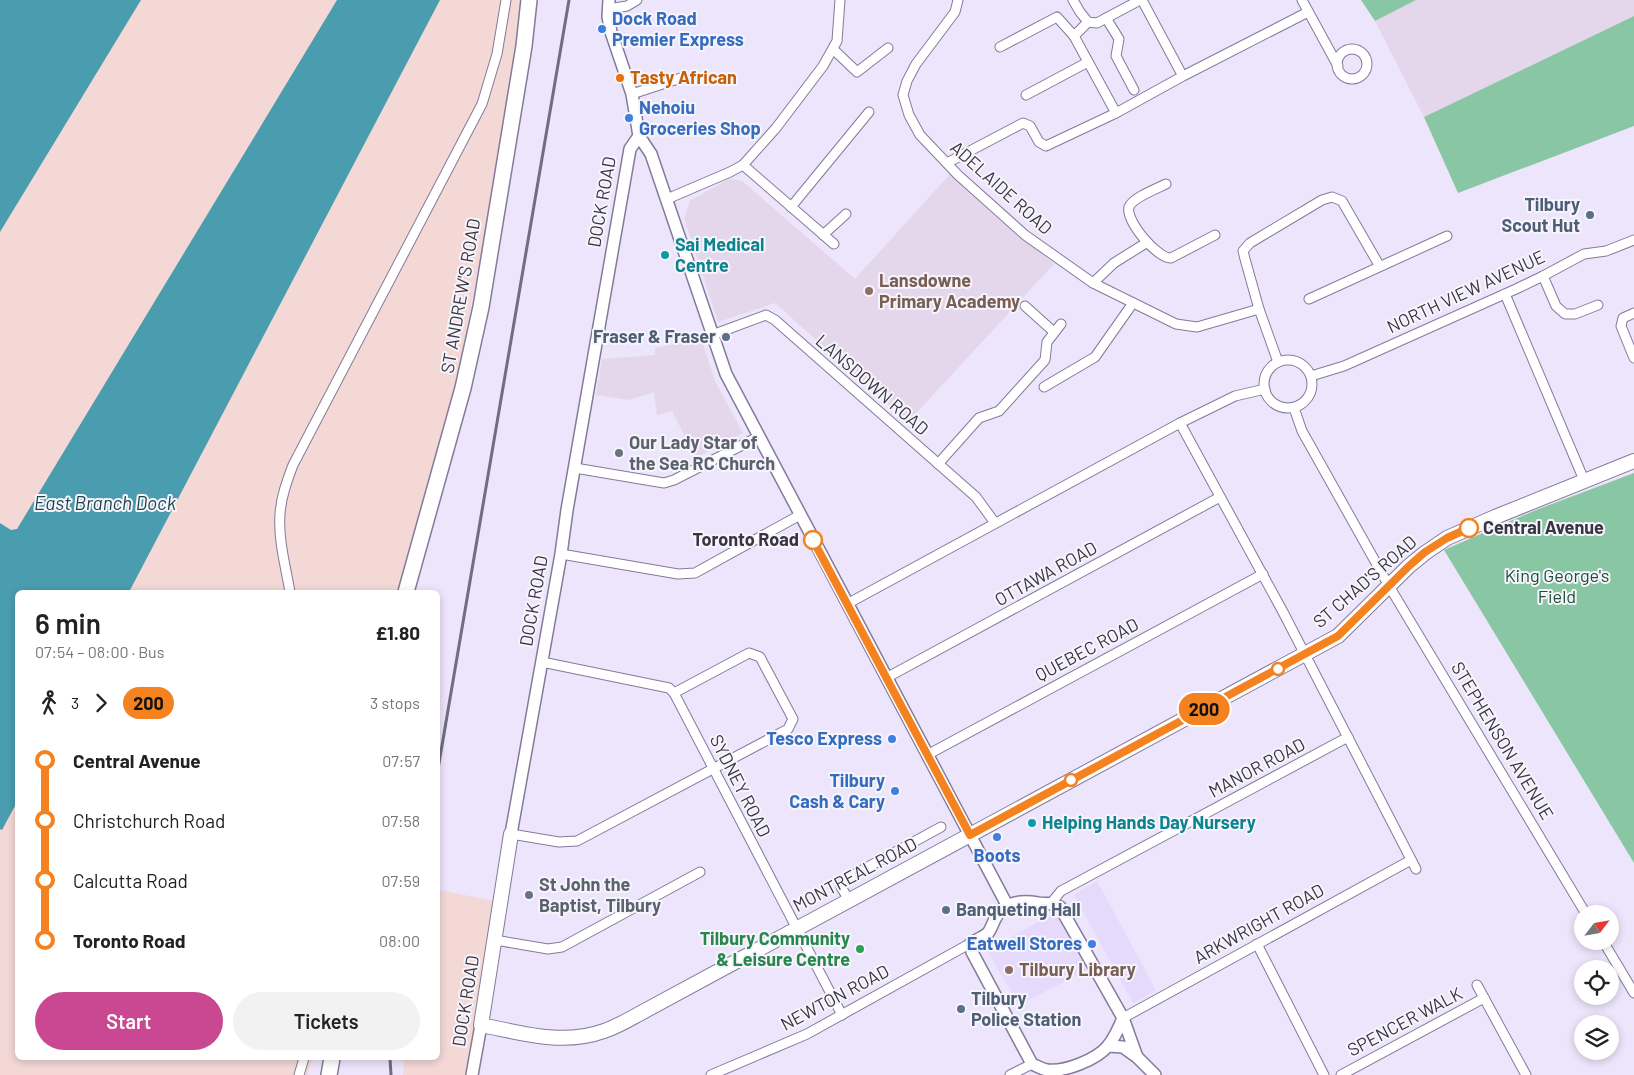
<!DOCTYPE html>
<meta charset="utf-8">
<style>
body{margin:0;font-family:Barlow,sans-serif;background:#f2f2f2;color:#222;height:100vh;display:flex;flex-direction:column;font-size:19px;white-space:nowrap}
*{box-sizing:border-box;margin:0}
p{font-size:16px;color:#767676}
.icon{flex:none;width:28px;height:28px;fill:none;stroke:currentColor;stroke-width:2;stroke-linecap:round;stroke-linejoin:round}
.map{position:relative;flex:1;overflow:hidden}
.details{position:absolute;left:15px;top:590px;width:425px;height:470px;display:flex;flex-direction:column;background:#fff;border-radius:8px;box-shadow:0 2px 8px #0003}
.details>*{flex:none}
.badge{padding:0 10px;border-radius:16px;font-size:18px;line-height:32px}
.needle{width:32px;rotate:59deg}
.fabs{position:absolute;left:1574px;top:905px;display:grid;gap:10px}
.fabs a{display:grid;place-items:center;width:45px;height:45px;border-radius:50%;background:#fff;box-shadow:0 2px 8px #0003;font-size:25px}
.map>.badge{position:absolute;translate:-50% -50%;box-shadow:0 0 0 2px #fff}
.legs{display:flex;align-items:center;gap:8px;height:55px;padding:0 20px;font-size:16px}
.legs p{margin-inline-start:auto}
.summary{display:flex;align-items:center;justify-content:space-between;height:85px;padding:0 20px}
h1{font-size:28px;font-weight:600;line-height:38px}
.primary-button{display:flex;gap:10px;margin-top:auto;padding:10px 20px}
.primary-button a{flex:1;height:58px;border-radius:30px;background:#c94891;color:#fff;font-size:20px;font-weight:600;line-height:58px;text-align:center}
.primary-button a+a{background:#f2f2f2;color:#222}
ul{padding:0 20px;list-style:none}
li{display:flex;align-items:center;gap:18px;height:60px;font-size:19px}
li i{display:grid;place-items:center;width:8px;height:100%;margin:0 6px;background:currentColor}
li i::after{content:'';width:12px;height:12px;margin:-6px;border:4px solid;border-radius:50%;background:#fff}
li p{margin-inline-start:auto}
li:first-child i{background:linear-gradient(#0000 50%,currentColor 0)}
li:last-child i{background:linear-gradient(currentColor 50%,#0000 0)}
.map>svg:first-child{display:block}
.built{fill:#e5dafc}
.industrial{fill:#f3d8d6}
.education{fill:#e4d7eb}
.green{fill:#89c7a4}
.water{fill:#4a9daf}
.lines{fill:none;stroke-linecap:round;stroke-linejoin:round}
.minor-casing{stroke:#847a99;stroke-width:11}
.tertiary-casing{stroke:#847a99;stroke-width:14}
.primary-casing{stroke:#847a99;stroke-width:16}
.trunk-casing{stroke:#847a99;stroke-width:18}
.minor{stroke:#fff;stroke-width:9}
.tertiary{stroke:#fff;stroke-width:11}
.primary{stroke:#fff;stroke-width:14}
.trunk{stroke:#fff;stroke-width:15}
.rail{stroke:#726c7c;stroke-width:3}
.line-1-casing{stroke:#fff;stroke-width:11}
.line-1{stroke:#f58220;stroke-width:8}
.shop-dot{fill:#3f7fe0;stroke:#f7f5fc;stroke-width:2}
.food-dot{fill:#e8710a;stroke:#f7f5fc;stroke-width:2}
.service-dot{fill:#5c6f8a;stroke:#f7f5fc;stroke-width:2}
.culture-dot{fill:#0f9aa8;stroke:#f7f5fc;stroke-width:2}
.education-dot{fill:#8d6e63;stroke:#f7f5fc;stroke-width:2}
.worship-dot{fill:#6b7280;stroke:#f7f5fc;stroke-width:2}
.stop-1-dot{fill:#fff;stroke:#f58220;stroke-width:2.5}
.leisure-dot{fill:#2e9e5b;stroke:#f7f5fc;stroke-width:2}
.labels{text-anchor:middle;stroke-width:4;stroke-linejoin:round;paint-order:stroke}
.shop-label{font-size:18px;font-weight:bold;fill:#366cbe;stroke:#f7f5fc;text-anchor:end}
.food-label{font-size:18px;font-weight:bold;fill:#c56008;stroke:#f7f5fc;text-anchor:start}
.street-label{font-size:18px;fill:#393442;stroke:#f7f5fc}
.service-label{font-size:18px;font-weight:bold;fill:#4e5e75;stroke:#f7f5fc;text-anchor:end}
.culture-label{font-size:18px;font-weight:bold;fill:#0d838f;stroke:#f7f5fc;text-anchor:start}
.education-label{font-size:18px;font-weight:bold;fill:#785e54;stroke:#f7f5fc;text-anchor:start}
.worship-label{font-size:18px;font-weight:bold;fill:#5b616d;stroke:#f7f5fc;text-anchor:start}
.stop-label{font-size:18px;font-weight:bold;fill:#393442;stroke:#f7f5fc;text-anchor:start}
.park-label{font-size:18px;fill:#1e4f37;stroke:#f7f5fc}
.leisure-label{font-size:18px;font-weight:bold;fill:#27864d;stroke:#f7f5fc;text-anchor:end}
.water-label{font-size:19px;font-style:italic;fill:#1d434b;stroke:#f7f5fc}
</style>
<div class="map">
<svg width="1634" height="1075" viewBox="0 0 1634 1075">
<rect width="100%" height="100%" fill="#ece5fb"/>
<g class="built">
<polygon points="1097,881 1156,990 1133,1003 1074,895"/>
<polygon points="1055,913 1087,970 1019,1005 987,950"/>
</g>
<g class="industrial">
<polygon points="0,0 521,0 517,38 492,192 462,354 426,501 397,592 18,592 18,1058 312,1058 308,1075 0,1075"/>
<polygon points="438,890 500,902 472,1075 403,1075 404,1058 438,1058"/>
</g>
<g class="education">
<polygon points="1416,0 1634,0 1634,16 1424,117 1375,21"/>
<polygon points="951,173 1054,264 908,422 775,303 718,322 684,218 690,201 729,179 742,181 855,279"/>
<polygon points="701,338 715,381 743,433 696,458 672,411 657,415 654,392 629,400 596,395 602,359 655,355 655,348"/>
</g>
<g class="green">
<polygon points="1361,0 1416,0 1375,21"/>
<polygon points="1634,16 1634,126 1458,193 1424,117"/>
<polygon points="1634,473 1634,863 1444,550 1536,510"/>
</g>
<g class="water">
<polygon points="0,0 141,0 0,232"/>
<polygon points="337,0 440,0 129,592 18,592 17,802 2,830 0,829 0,523 11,530 17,529"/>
</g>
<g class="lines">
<g class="minor-casing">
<g id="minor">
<polyline points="958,0 955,12 916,64 907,81 903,95 909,115 920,135 958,175 1025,235 1093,283 1176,324 1197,327 1259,309"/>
<polyline points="1073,0 1080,12 1088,22 1097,23 1140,0"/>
<polyline points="1142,0 1180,71"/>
<polyline points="1302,0 1338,66"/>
<polyline points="608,9 627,6 637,0"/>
<polyline points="1106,18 1119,39 1116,56 1134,90"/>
<polyline points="1088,22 1074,36 1116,113"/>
<polyline points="1000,47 1057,17 1074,36"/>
<polyline points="833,49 857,72 888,48"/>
<circle cx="1352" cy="64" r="15"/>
<polyline points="632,94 684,77"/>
<polyline points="1026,95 1088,62"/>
<polyline points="947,163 1023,123 1030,126 1039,142 1046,146 1116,113 1183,76 1308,12"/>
<polyline points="743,165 834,244"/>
<path d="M1166 184C1158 188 1132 198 1129 207 1125 221 1158 259 1171 258L1215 235"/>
<polyline points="667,199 730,172 743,165 776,128 823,66 837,41 840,0"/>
<polyline points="791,207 869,112"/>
<polyline points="823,235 846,214"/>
<polyline points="1543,276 1556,306 1565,314 1575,314 1598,305"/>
<polyline points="1093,283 1114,263 1146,243"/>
<polyline points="1505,294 1584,480"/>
<polyline points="1309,299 1447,236"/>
<polyline points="1025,306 1054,332"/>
<polyline points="1634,313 1623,318 1621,326 1634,358"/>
<polyline points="712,335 766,315 775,320 976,497 995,523"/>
<circle cx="1288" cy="384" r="24"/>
<polyline points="1278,362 1259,309 1245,259 1243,251 1250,243 1322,200 1332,197 1342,201 1379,265"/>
<polyline points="1311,376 1344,366 1516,289 1543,276 1584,254 1606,251 1634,240"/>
<polyline points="1044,387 1095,357 1133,303"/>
<polyline points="1294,408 1302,431 1389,586 1586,914"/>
<polyline points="1180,423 1283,612 1416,869"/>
<polyline points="938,464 979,418 999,411 1045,360 1047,342 1061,324"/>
<polyline points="575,468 664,483 674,480 758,437"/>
<polyline points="561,554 678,574 695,573 800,515"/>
<path d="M290 592C286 568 278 540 280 514 281 497 287 481 293 465L482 104 497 54 506 0"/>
<polyline points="847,604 1180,423 1235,396 1265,389"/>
<polyline points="542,662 669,688 674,693 842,1015"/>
<polyline points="886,678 1220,497"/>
<polyline points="927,755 1263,574"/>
<polyline points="511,834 559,842 577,841 788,729 793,719 760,657 749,653 674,693"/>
<polyline points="849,900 841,887 844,880 941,827"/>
<polyline points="1052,902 1061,891 1348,737"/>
<polyline points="495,940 548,949 562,947 700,872"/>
<polyline points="1603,941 1634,993"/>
<polyline points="1257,944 1324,1075"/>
<polyline points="1477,985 1526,1075"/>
<polyline points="1123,1018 1411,860"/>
<polyline points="299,1075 304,1058"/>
<polyline points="711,1075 807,1034 971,943"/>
<polyline points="1010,1075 1032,1064"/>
<polyline points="1341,1075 1484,998"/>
</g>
</g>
<g class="tertiary-casing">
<g id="tertiary">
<polyline points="609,0 608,17 611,32 632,94 639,136 651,154 726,374 1007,905"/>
<polyline points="511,834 561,554 567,510 630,149 639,136"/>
<path d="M1123 1018C1119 1028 1115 1037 1108 1046 1096 1060 1065 1072 1047 1070 1042 1069 1037 1066 1032 1064L972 952 971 943C976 940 984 937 988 933 991 929 993 923 995 919 1004 901 1021 900 1038 903 1048 905 1050 901 1060 907L1123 1018 1137 1057"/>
<polyline points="1108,1046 1123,1047 1137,1057 1155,1075"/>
<polyline points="472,1075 481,1025"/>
</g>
</g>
<g class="primary-casing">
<path id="primary" d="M511 834 481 1025C523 1033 562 1046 604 1031 616 1027 628 1020 639 1014L1338 636 1409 566 1425 553 1447 538 1495 517 1634 461"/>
</g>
<g class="trunk-casing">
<g id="trunk">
<polyline points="406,592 463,388 481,307 524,46 529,0"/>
<polyline points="329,1075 332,1058"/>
</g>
</g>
<use href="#minor" class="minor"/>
<use href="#tertiary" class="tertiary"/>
<use href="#primary" class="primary"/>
<use href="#trunk" class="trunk"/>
<g class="rail">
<polyline points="438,769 569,0"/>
<polyline points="390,1058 391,1075"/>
</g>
</g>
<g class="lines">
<g class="line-1-casing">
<polyline id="line-1" points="813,540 970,835 1338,636 1409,566 1425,552 1447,538 1469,528"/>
</g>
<use href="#line-1" class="line-1"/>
</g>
<g class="shop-dot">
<circle cx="602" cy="29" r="5"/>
<circle cx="629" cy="118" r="5"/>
<circle cx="892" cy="739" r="5"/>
<circle cx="895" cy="791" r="5"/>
<circle cx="997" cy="837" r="5"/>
<circle cx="1092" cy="944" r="5"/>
</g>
<circle class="food-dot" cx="620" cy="78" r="5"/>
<g class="service-dot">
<circle cx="1590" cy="215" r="5"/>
<circle cx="726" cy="337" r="5"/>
<circle cx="946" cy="910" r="5"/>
<circle cx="961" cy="1009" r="5"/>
</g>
<g class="culture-dot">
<circle cx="665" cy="255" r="5"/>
<circle cx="1032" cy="823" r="5"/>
</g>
<g class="education-dot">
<circle cx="869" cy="291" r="5"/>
<circle cx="1009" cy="970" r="5"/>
</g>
<g class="worship-dot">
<circle cx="619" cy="453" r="5"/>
<circle cx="529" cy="895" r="5"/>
</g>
<g class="stop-1-dot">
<circle cx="1469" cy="528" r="9"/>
<circle cx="813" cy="540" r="9"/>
<circle cx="1278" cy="669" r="6"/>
<circle cx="1071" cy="780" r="6"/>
</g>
<circle class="leisure-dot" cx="860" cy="949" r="5"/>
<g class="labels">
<g class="shop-label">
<text x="612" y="25" text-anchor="start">Dock Road<tspan x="612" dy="21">Premier Express</tspan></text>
<text x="639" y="114" text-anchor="start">Nehoiu<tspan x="639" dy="21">Groceries Shop</tspan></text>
<text x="882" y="745">Tesco Express</text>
<text x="885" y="787">Tilbury<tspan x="885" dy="21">Cash &amp; Cary</tspan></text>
<text x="997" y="862" text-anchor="middle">Boots</text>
<text x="1082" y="950">Eatwell Stores</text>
</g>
<g class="food-label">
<text x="630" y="84">Tasty African</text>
</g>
<g class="street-label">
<text transform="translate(1001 188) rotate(42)" y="6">ADELAIDE ROAD</text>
<text transform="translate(602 202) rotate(-80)" y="6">DOCK ROAD</text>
<text transform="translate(1466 292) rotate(-25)" y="6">NORTH VIEW AVENUE</text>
<text transform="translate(461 296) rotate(-80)" y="6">ST ANDREW'S ROAD</text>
<text transform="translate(872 385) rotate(41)" y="6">LANSDOWN ROAD</text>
<text transform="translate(1046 574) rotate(-29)" y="6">OTTAWA ROAD</text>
<text transform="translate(1365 582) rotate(-41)" y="6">ST CHAD'S ROAD</text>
<text transform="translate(534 601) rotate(-80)" y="6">DOCK ROAD</text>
<text transform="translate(1087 650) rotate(-28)" y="6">QUEBEC ROAD</text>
<text transform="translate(1502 741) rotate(59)" y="6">STEPHENSON AVENUE</text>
<text transform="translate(1257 768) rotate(-28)" y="6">MANOR ROAD</text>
<text transform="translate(740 786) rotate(63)" y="6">SYDNEY ROAD</text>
<text transform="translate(855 875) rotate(-28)" y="6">MONTREAL ROAD</text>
<text transform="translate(1259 924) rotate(-29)" y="6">ARKWRIGHT ROAD</text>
<text transform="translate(835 998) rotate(-28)" y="6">NEWTON ROAD</text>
<text transform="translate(466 1001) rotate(-81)" y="6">DOCK ROAD</text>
<text transform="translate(1405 1022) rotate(-28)" y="6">SPENCER WALK</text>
</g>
<g class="service-label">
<text x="1580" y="211">Tilbury<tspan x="1580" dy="21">Scout Hut</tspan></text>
<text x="716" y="343">Fraser &amp; Fraser</text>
<text x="956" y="916" text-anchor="start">Banqueting Hall</text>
<text x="971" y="1005" text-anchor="start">Tilbury<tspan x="971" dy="21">Police Station</tspan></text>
</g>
<g class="culture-label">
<text x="675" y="251">Sai Medical<tspan x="675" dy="21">Centre</tspan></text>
<text x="1042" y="829">Helping Hands Day Nursery</text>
</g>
<g class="education-label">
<text x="879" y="287">Lansdowne<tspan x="879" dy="21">Primary Academy</tspan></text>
<text x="1019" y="976">Tilbury Library</text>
</g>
<g class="worship-label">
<text x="629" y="449">Our Lady Star of<tspan x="629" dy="21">the Sea RC Church</tspan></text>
<text x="539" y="891">St John the<tspan x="539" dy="21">Baptist, Tilbury</tspan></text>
</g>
<g class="stop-label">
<text x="1483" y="534">Central Avenue</text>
<text x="799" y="546" text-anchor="end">Toronto Road</text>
</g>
<g class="park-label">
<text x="1557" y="582">King George's<tspan x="1557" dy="21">Field</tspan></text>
</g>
<g class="leisure-label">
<text x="850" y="945">Tilbury Community<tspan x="850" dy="21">&amp; Leisure Centre</tspan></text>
</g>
<g class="water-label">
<text x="105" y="510">East Branch Dock</text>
</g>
</g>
</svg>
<div class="fabs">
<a><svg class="needle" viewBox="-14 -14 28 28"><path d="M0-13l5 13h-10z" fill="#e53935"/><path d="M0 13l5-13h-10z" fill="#767676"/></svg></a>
<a><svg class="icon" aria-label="locate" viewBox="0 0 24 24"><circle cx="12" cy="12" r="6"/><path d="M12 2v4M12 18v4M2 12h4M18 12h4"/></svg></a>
<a><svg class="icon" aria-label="layers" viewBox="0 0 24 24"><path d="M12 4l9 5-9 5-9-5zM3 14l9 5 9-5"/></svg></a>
</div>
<b class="badge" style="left:1204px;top:709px;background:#f58220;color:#111">200</b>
<section class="details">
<div class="summary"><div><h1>6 min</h1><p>07:54 – 08:00 · Bus</p></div><b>£1.80</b></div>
<div class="legs"><svg class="icon" aria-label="walk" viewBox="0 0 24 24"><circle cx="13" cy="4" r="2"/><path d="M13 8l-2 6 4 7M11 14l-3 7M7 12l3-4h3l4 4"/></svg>3<svg class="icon" aria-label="forward" viewBox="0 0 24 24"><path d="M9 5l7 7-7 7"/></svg><b class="badge" style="background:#f58220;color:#111">200</b><p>3 stops</p></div>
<ul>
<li><i style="color:#f58220"></i><b>Central Avenue</b><p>07:57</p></li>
<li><i style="color:#f58220"></i><span>Christchurch Road</span><p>07:58</p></li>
<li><i style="color:#f58220"></i><span>Calcutta Road</span><p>07:59</p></li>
<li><i style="color:#f58220"></i><b>Toronto Road</b><p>08:00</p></li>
</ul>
<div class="primary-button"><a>Start</a><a>Tickets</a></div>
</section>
</div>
